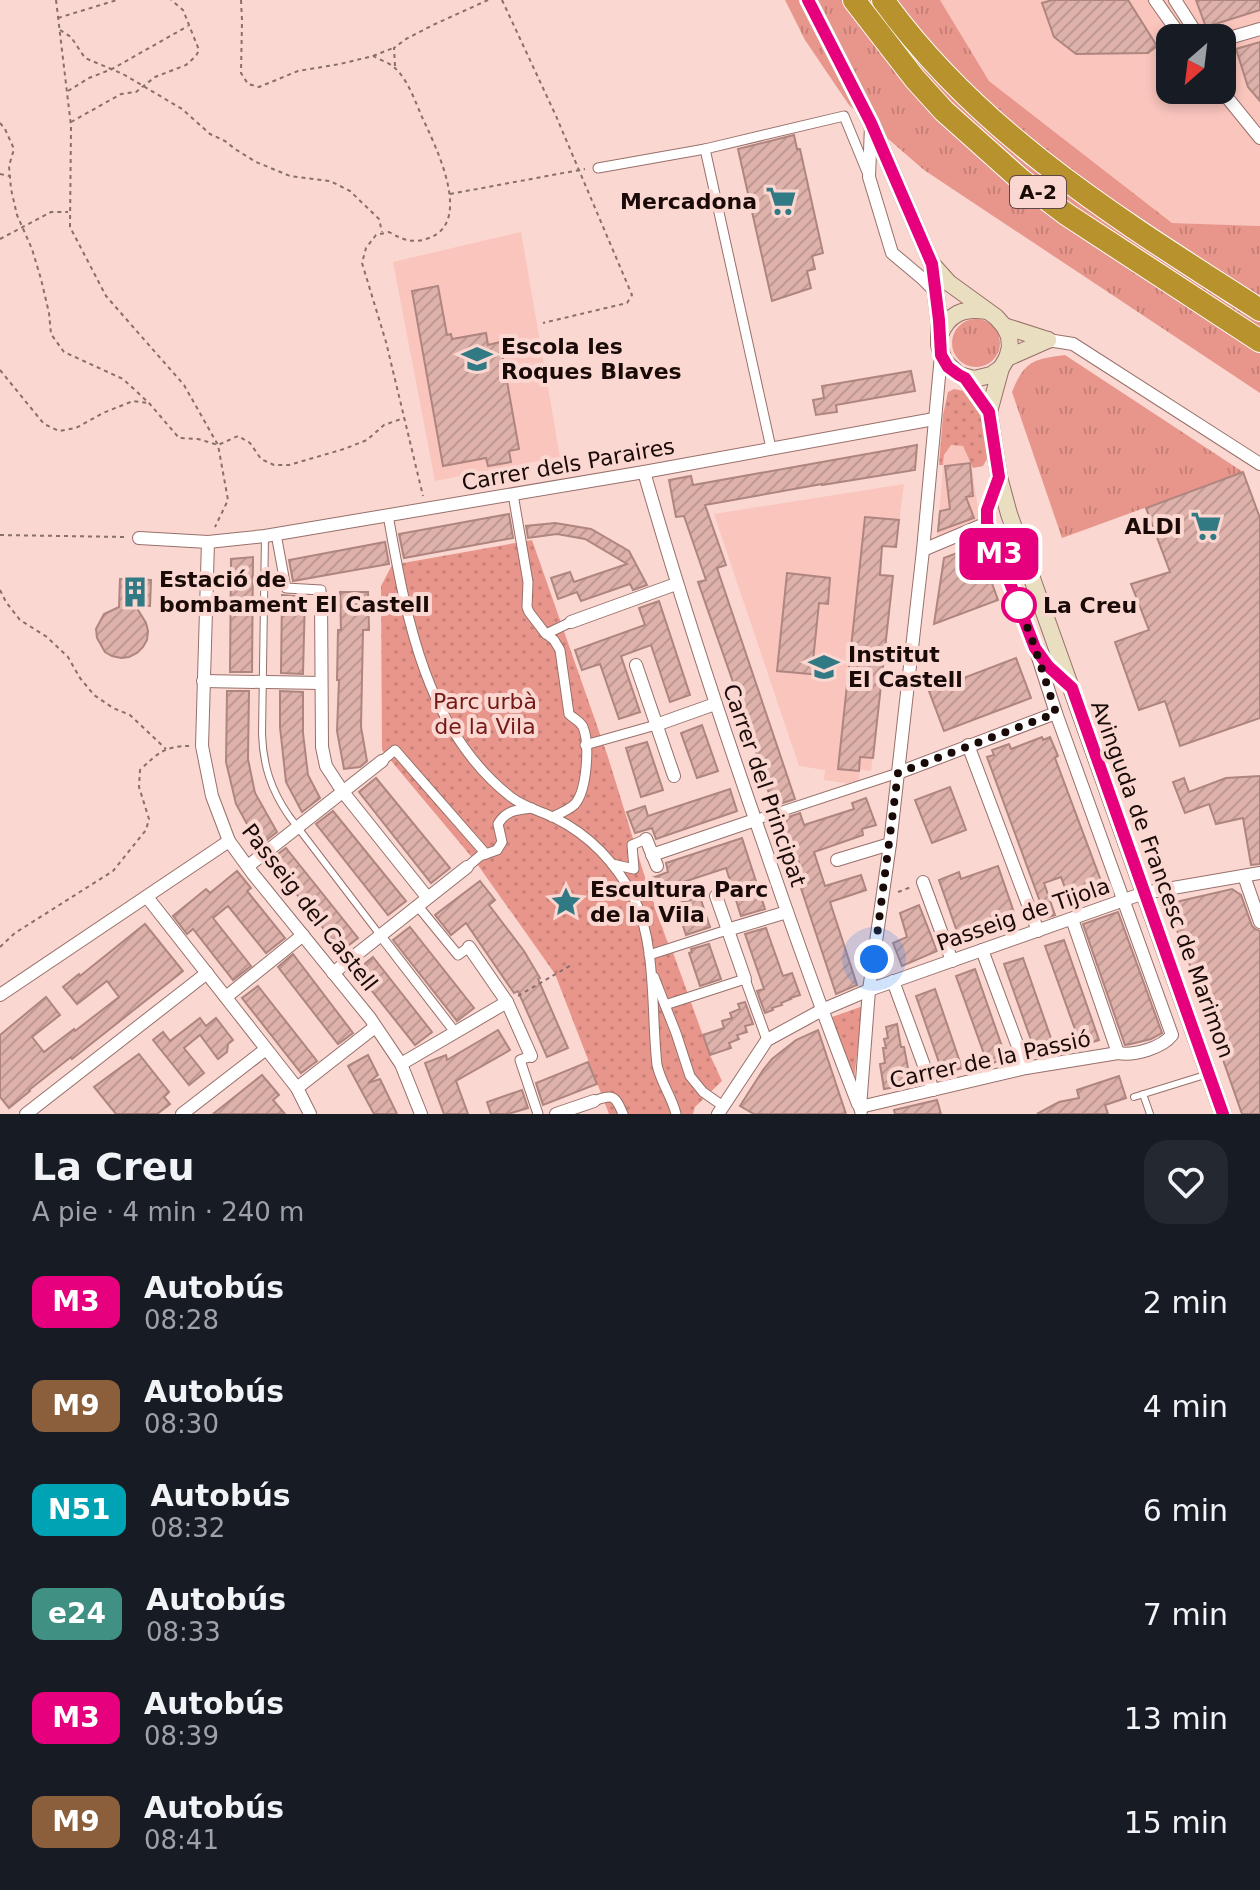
<!DOCTYPE html>
<html lang="es">
<meta charset="utf-8">
<style>
body{margin:0;font-family:"DejaVu Sans",sans-serif;background:#242831;color:#f1f3f6;height:100vh;display:flex;flex-direction:column;font-size:30px;white-space:nowrap}
*{box-sizing:border-box;margin:0}
p{font-size:26px;color:#9ea1a6}
.icon{flex:none;width:44px;height:44px;fill:none;stroke:currentColor;stroke-width:2;stroke-linecap:round;stroke-linejoin:round}
.map{position:relative;height:1114px;overflow:hidden}
.sheet{display:flex;flex-direction:column;background:#171b24;flex:1}
.sheet>*{flex:none}
.badge{padding:0 16px;border-radius:12px;font-size:28px;line-height:52px}
.needle{width:52px;rotate:208deg}
.tools{position:absolute;left:1156px;top:24px;display:grid;gap:16px}
.tools a{display:grid;place-items:center;width:80px;height:80px;border-radius:16px;background:#171b24;box-shadow:0 4px 12px #0003;font-size:40px}
.you{position:absolute;width:40px;height:40px;margin:-20px;border:6px solid #fff;border-radius:50%;background:#1a73e8;box-shadow:0 0 0 12px #1a73e833}
.map>.badge{position:absolute;translate:-50% -50%;box-shadow:0 0 0 4px #fff}
.round{display:grid;place-items:center;flex:none;width:84px;height:84px;border-radius:24px;background:#242831}
.headline{display:flex;align-items:center;justify-content:space-between;height:136px;padding:0 32px}
h1{font-size:38px;font-weight:700;line-height:60px}
ul{padding:0;list-style:none}
li{display:flex;align-items:center;gap:24px;height:104px;padding:0 32px}
li div{flex:1}
li b{display:block;font-size:30px}
li em{font-style:normal}
li .badge{min-width:88px;font-weight:700;text-align:center}
.map>svg:first-child{display:block}
.built{fill:#fac5bd;fill-rule:evenodd}
.grass{fill:url(#grass-tufts)}
.park{fill:url(#park-dots)}
.building{fill:url(#building-hatch);stroke:#af857f;stroke-width:2}
.lines{fill:none;stroke-linecap:round;stroke-linejoin:round}
.service-casing{stroke:#98706a;stroke-width:8}
.pedestrian-casing{stroke:#98706a;stroke-width:11}
.minor-casing{stroke:#98706a;stroke-width:14}
.secondary-casing{stroke:#98706a;stroke-width:18}
.motorway-casing{stroke:#fff;stroke-width:24}
.path{stroke:#886f6b;stroke-width:2;stroke-dasharray:4 4;stroke-linecap:butt}
.service{stroke:#fff;stroke-width:6}
.pedestrian{stroke:#fff;stroke-width:9}
.minor{stroke:#fff;stroke-width:12}
.secondary{stroke:#e9dec0;stroke-width:16}
.motorway{stroke:#b7922d;stroke-width:22}
.line-casing{stroke:#fff;stroke-width:18}
.line{stroke:#e6007e;stroke-width:12}
.walk{stroke:#1a0b09;stroke-width:8;stroke-dasharray:0 14.4}
.stop-dot{fill:#fff;stroke:#e6007e;stroke-width:4}
.labels{text-anchor:middle;stroke-width:8;stroke-linejoin:round;paint-order:stroke}
.shield{fill:#fbd7d1;stroke:#5e4845;stroke-width:2}
.shield-label{font-size:20px;font-weight:bold;fill:#1a0b09}
.poi-label{font-size:22px;font-weight:bold;fill:#1a0b09;stroke:#fbd7d1;text-anchor:start}
.street-label{font-size:22px;fill:#1a0b09;stroke:#fbd7d1}
.stop-label{font-size:22px;font-weight:bold;fill:#1a0b09;stroke:#fbd7d1;text-anchor:start}
.park-label{font-size:22px;fill:#741915;stroke:#fbd7d1}
</style>
<div class="map">
<svg width="1260" height="1114" viewBox="0 0 1260 1114">
<defs>
<pattern id="grass-tufts" width="24" height="20" patternUnits="userSpaceOnUse" patternTransform="scale(2)"><rect width="24" height="20" fill="#e8968b"/><path d="M3 7l-1-3M5 7V3M7 7l1-3M15 17l-1-3M17 17v-4M19 17l1-3" fill="none" stroke="#c68077"/></pattern>
<pattern id="park-dots" width="8" height="8" patternUnits="userSpaceOnUse" patternTransform="scale(2)"><rect width="8" height="8" fill="#e8968b"/><path d="M2 2h.1M6 6h.1" fill="none" stroke="#c68077" stroke-width="1.8" stroke-linecap="round"/></pattern>
<pattern id="building-hatch" width="6" height="6" patternUnits="userSpaceOnUse" patternTransform="scale(2)"><rect width="6" height="6" fill="#deb2ab"/><path d="M-1 1l2-2M0 6l6-6M5 7l2-2" fill="none" stroke="#be9892"/></pattern>
</defs>
<rect width="100%" height="100%" fill="#fbd7d1"/>
<g class="built">
<path d="M940 0H1260V226L1172 223 989 81ZM1170 38H1222V90H1170Z"/>
<polygon points="521,232 560,457 435,481 393,262"/>
<polygon points="951,445 963,446 971,461 980,522 937,539 944,455"/>
<polygon points="904,484 896,547 882,547 880,574 893,577 871,771 860,770 858,785 824,780 825,770 799,766 714,514"/>
</g>
<g class="grass">
<polygon points="785,0 940,0 989,81 1172,223 1260,226 1260,393 924,170 849,105 805,40"/>
<circle cx="976" cy="343" r="24"/>
<path d="M1065 355 1243 472 1062 538 1012 392C1024 361 1034 359 1065 355Z"/>
</g>
<g class="park">
<polygon points="954,389 964,391 976,403 982,419 988,457 983,466 973,468 963,446 951,445 944,455 943,465 939,465 943,415 948,392"/>
<polygon points="532,540 608,757 643,871 667,941 671,947 710,1055 722,1081 695,1107 693,1114 609,1114 555,974 475,861 382,750 381,586 392,565"/>
<polygon points="863,1006 854,1079 832,1017"/>
</g>
<g class="building">
<polygon points="1052,0 1128,0 1157,46 1148,53 1076,54 1054,37 1042,3"/>
<polygon points="1196,0 1260,0 1260,10 1206,27"/>
<polygon points="1260,42 1260,101 1248,87 1236,49"/>
<polygon points="794,135 797,149 800,149 823,253 812,256 815,269 807,271 811,288 772,301 738,149"/>
<polygon points="438,286 447,335 451,334 452,339 486,333 488,345 500,342 519,449 509,451 511,462 488,466 486,458 443,466 412,291"/>
<polygon points="911,371 915,391 836,405 837,412 816,415 813,400 824,398 822,386"/>
<polygon points="917,445 915,470 822,485 822,484 705,505 726,565 717,568 795,799 773,806 740,702 698,582 706,580 684,516 676,517 669,480 691,476 693,485"/>
<polygon points="970,463 973,496 966,497 974,518 938,531 940,511 950,509 945,466"/>
<polygon points="1243,472 1260,518 1260,718 1180,746 1165,701 1139,710 1115,642 1149,630 1131,584 1170,572 1146,508"/>
<polygon points="509,514 513,538 404,558 399,534"/>
<polygon points="865,517 899,520 896,547 882,546 880,575 893,576 873,758 860,757 859,771 838,769"/>
<polygon points="555,523 591,529 629,551 647,585 633,590 630,584 581,601 577,592 558,599 551,578 570,572 574,582 627,564 585,539 557,534 528,538 526,526"/>
<polygon points="385,542 389,564 293,581 289,560"/>
<polygon points="978,545 998,600 934,624 944,558"/>
<polygon points="253,557 252,672 230,672 231,559"/>
<polygon points="787,573 830,578 828,604 819,603 813,661 822,662 821,675 777,671"/>
<polygon points="120,579 151,580 150,606 135,605 146,623 148,631 147,640 143,647 137,653 129,657 121,658 112,656 105,652 97,638 96,629 104,614 119,607"/>
<polygon points="340,592 368,592 369,630 363,630 361,727 367,761 360,767 344,769 337,731 339,680 337,680 338,630 341,630"/>
<polygon points="282,595 305,597 303,674 281,673"/>
<polygon points="659,601 690,695 670,702 651,645 621,656 640,712 619,719 600,664 582,670 575,650 645,625 639,608"/>
<polygon points="1016,658 1031,698 944,731 929,691"/>
<polygon points="227,691 249,691 248,759 255,793 277,832 259,846 236,804 226,762"/>
<polygon points="280,691 303,692 303,733 308,775 320,798 302,812 286,782 280,727"/>
<polygon points="702,725 718,771 697,778 681,733"/>
<polygon points="1042,737 1043,740 1050,737 1058,756 1055,758 1104,889 1070,902 1061,877 1044,883 1055,915 1046,918 987,757 994,755 992,750 1009,744 1011,749"/>
<polygon points="647,742 663,790 641,797 626,748"/>
<polygon points="1260,776 1260,864 1251,865 1243,818 1216,824 1209,804 1185,813 1173,782 1184,778 1189,792 1226,778"/>
<polygon points="376,778 450,868 431,883 359,792"/>
<polygon points="950,787 966,830 932,843 915,800"/>
<polygon points="730,789 737,811 656,839 652,828 635,833 627,812 645,806 648,816"/>
<polygon points="866,798 876,825 862,829 863,835 814,852 825,886 861,875 866,890 830,902 857,985 836,994 793,864 799,862 792,842 785,844 776,821 800,813 804,825 854,809 852,803"/>
<polygon points="333,811 406,901 388,915 316,824"/>
<polygon points="742,838 765,909 741,916 726,868 653,892 649,879 668,872 666,863"/>
<polygon points="286,848 358,938 341,951 270,860"/>
<polygon points="998,866 1018,924 961,943 939,880 959,872 961,879"/>
<polygon points="237,871 251,888 247,891 285,938 266,953 228,906 213,918 251,966 233,980 193,929 187,934 173,916 206,889 210,893"/>
<polygon points="480,881 495,900 489,905 524,951 540,978 538,979 568,1048 547,1057 518,991 514,993 466,923 451,935 435,915"/>
<polygon points="1232,889 1241,895 1252,926 1255,929 1260,931 1260,1114 1242,1114 1187,957 1167,904"/>
<polygon points="700,897 710,927 686,935 676,904"/>
<polygon points="919,905 937,951 902,966 893,943 907,937 900,913"/>
<polygon points="1118,912 1162,1033 1151,1039 1131,1044 1125,1045 1083,924"/>
<polygon points="145,924 183,971 72,1059 71,1057 29,1090 30,1091 9,1108 0,1097 0,1035 46,997 60,1015 32,1037 44,1052 74,1029 75,1031 119,997 107,981 77,1004 63,987 79,974 80,976"/>
<polygon points="410,927 474,1008 457,1021 393,940"/>
<polygon points="766,928 783,976 792,973 800,995 790,998 791,999 781,1003 782,1005 772,1008 773,1010 765,1013 757,991 764,989 745,934"/>
<polygon points="1064,940 1099,1040 1081,1046 1045,946"/>
<polygon points="709,944 721,979 700,986 689,953 692,952 691,949"/>
<polygon points="293,954 353,1033 338,1044 278,967"/>
<polygon points="373,957 432,1032 415,1045 356,971"/>
<polygon points="1023,958 1054,1047 1036,1054 1004,964"/>
<polygon points="975,969 1006,1058 988,1065 956,976"/>
<polygon points="258,986 317,1061 301,1073 242,998"/>
<polygon points="935,989 962,1068 943,1074 916,996"/>
<polygon points="745,1002 753,1024 745,1026 747,1032 737,1035 739,1039 729,1043 731,1048 710,1055 703,1035 724,1028 722,1021 732,1018 730,1013 740,1009 738,1004"/>
<polygon points="200,1018 206,1026 216,1018 233,1040 228,1044 227,1052 218,1059 200,1035 184,1048 204,1073 189,1085 153,1040 163,1032 170,1041"/>
<polygon points="897,1024 901,1047 904,1047 909,1073 906,1074 908,1085 884,1089 880,1064 885,1063 883,1048 886,1048 884,1039 888,1038 886,1027"/>
<polygon points="498,1030 510,1050 456,1081 468,1114 444,1114 425,1063 446,1055 447,1060"/>
<polygon points="818,1030 846,1114 754,1114 740,1106 763,1070 772,1059 796,1040"/>
<polygon points="139,1054 169,1092 164,1097 170,1104 157,1114 116,1114 94,1087"/>
<polygon points="368,1055 378,1075 368,1083 380,1079 397,1114 374,1114 348,1066"/>
<polygon points="588,1062 597,1084 543,1105 536,1083"/>
<polygon points="262,1075 279,1095 273,1100 285,1114 213,1114"/>
<polygon points="1119,1076 1126,1098 1105,1105 1108,1114 1037,1114 1059,1102 1079,1098 1077,1090"/>
<polygon points="522,1090 528,1108 508,1114 491,1114 487,1102"/>
<polygon points="937,1100 941,1114 895,1114 894,1110"/>
</g>
<g class="lines">
<g class="service-casing">
<g id="service">
<path d="M265 536 262 734C263 765 271 790 289 816L380 935"/>
<polyline points="1143,1094 1150,1114"/>
<polyline points="1134,1097 1205,1075"/>
</g>
</g>
<g class="pedestrian-casing">
<g id="pedestrian">
<polyline points="598,168 705,149"/>
<polyline points="771,448 705,149 844,116 867,172"/>
<path d="M513 494 528 582 527 607 529 612 545 633 554 640 560 650 569 714C574 719 580 721 583 727 590 744 587 790 575 804 569 810 561 813 552 817"/>
<path d="M388 515C406 616 425 730 511 797 524 807 540 811 555 818 589 835 616 863 634 898 657 946 651 1013 657 1065 661 1083 672 1097 676 1114"/>
<polyline points="276,534 286,588 321,590 321,596"/>
<polyline points="546,634 571,622"/>
<polyline points="585,745 656,725"/>
<polyline points="382,761 395,750 486,854"/>
<polyline points="755,820 898,773"/>
<polyline points="612,864 634,869 632,845 646,839"/>
<path d="M467 867 480 856 497 850 502 842 498 824C506 810 517 810 532 808"/>
<polyline points="417,905 458,955 469,947"/>
<polyline points="380,935 455,1032"/>
<polyline points="649,955 727,930"/>
<polyline points="654,977 676,1033 690,1076 703,1092 723,1106"/>
<polyline points="665,1005 745,979 767,1040"/>
<polyline points="531,1056 520,1060 538,1114"/>
<path d="M594 1101C613 1094 615 1095 623 1114"/>
</g>
</g>
<g class="minor-casing">
<g id="minor">
<polyline points="1155,0 1182,38"/>
<polyline points="1175,0 1193,28 1194,38"/>
<polyline points="1222,40 1260,29"/>
<polyline points="1221,90 1260,138"/>
<polyline points="871,126 869,177 892,253 923,279 935,291"/>
<polyline points="1048,340 1073,344 1260,464"/>
<path d="M644 472C680 597 720 719 763 842 793 930 824 1017 858 1104"/>
<polyline points="139,538 208,542 202,746 212,796 229,841 253,874 370,1018 401,1064 421,1114"/>
<polyline points="208,542 265,536 644,472 934,419"/>
<polyline points="923,550 987,523"/>
<polyline points="321,596 322,747 326,766 343,792 427,897"/>
<polyline points="571,622 676,584"/>
<polyline points="636,665 674,776"/>
<polyline points="203,681 321,683"/>
<polyline points="656,725 715,704"/>
<polyline points="968,745 1038,931"/>
<polyline points="898,773 1056,713"/>
<polyline points="646,839 657,866"/>
<polyline points="652,855 755,820"/>
<polyline points="837,860 890,844"/>
<polyline points="248,866 382,761"/>
<polyline points="1244,876 1260,922"/>
<polyline points="923,882 952,961"/>
<polyline points="716,896 745,979"/>
<polyline points="147,897 297,1088 310,1114"/>
<polyline points="1072,919 1118,1053"/>
<polyline points="727,930 787,912"/>
<polyline points="469,947 507,1002 531,1056"/>
<polyline points="982,950 1026,1068"/>
<polyline points="333,973 467,867"/>
<polyline points="893,981 933,1090"/>
<polyline points="0,995 229,841"/>
<polyline points="226,997 303,935"/>
<polyline points="401,1064 507,1002"/>
<polyline points="297,1088 375,1027"/>
<path d="M860 1107 1026 1068 1118 1053C1134 1056 1162 1048 1172 1035L1056 713 1035 648 987 523V510L999 477"/>
<polyline points="861,1111 860,1107 869,990 890,844 923,550 941,355"/>
<polyline points="26,1114 207,973"/>
<polyline points="182,1114 266,1049"/>
<polyline points="556,1114 594,1101"/>
<polyline points="718,1114 767,1040 822,1010 869,990 1144,893 1260,873"/>
</g>
</g>
<g class="secondary-casing">
<g id="secondary">
<polyline points="808,0 871,123 932,264 939,320 939,345 944,361 959,375 974,379 991,375 1001,368"/>
<polyline points="932,264 949,283 996,317 1004,326 1009,336 1010,347 1007,358 1001,368 989,412 999,477 1009,514 1223,1114"/>
<polyline points="1004,326 1048,340"/>
<path d="M940 335C948 314 964 307 986 311"/>
<polyline points="1007,358 1048,340"/>
<polyline points="965,378 989,412"/>
<polyline points="1035,648 1048,666 1068,684"/>
</g>
</g>
<g class="motorway-casing">
<g id="motorway">
<polyline points="854,0 915,79 944,111 1020,179 1066,214 1260,341"/>
<path d="M883 0C981 136 1122 221 1260 310"/>
</g>
</g>
<g class="path">
<polyline points="56,0 71,126 70,227 106,296 184,385 218,445 228,500 215,527"/>
<path d="M241 0 242 20 241 73 248 84 259 87 298 71 340 64 373 56C380 60 390 63 395 68 408 80 415 101 422 117 435 145 474 222 429 238 414 244 403 240 389 232L376 235 366 248 362 263 386 342 423 496"/>
<polyline points="502,0 556,116 632,295 627,303 543,323"/>
<polyline points="58,18 117,0"/>
<polyline points="60,30 71,37 85,58 123,74 182,109 210,134 225,141 235,149 256,162 290,176 330,181 350,191 379,219 382,232"/>
<polyline points="373,56 393,48"/>
<polyline points="395,66 394,48 406,39 433,25 488,0"/>
<polyline points="68,91 89,78 112,69 188,26"/>
<polyline points="71,122 121,94 136,92 155,77 186,65 196,56 199,50 183,10 171,0"/>
<polyline points="0,123 5,129 14,149 9,166 11,189 17,215 32,249 41,279 49,313 51,334 64,352 123,379 149,403 179,438 198,439 218,445 238,436 250,443 261,459 274,465 289,465 344,449 367,440 384,425 404,418"/>
<polyline points="0,174 9,176"/>
<polyline points="450,194 585,169"/>
<polyline points="0,239 51,212 68,212"/>
<polyline points="0,370 44,424 59,431 76,428 103,413 133,401 148,403"/>
<polyline points="0,535 127,537"/>
<polyline points="0,590 6,602 20,620 47,637 68,657 80,678 94,695 113,708 130,715 166,749"/>
<polyline points="898,892 911,887"/>
<path d="M0 947 15 933 113 871 146 830 149 819 139 787 140 770C157 754 164 746 189 746"/>
<polyline points="518,996 573,964"/>
</g>
<use href="#service" class="service"/>
<use href="#pedestrian" class="pedestrian"/>
<use href="#minor" class="minor"/>
<use href="#secondary" class="secondary"/>
<use href="#motorway" class="motorway"/>
</g>
<g class="lines">
<g class="line-casing">
<polyline id="line" points="808,0 871,123 932,264 939,320 941,355 948,367 959,375 965,378 989,412 999,477 987,510 987,523 1035,648 1048,666 1072,688 1223,1114"/>
</g>
<use href="#line" class="line"/>
<polyline class="walk" points="874,959 898,773 1056,713 1035,648 1019,605"/>
</g>
<defs>
<g id="supermarket-bare" transform="scale(2.4)"><path d="M-6-5.5h2.5l.6 2H6L4.5 2H-2.5L-4.4-4H-6ZM-1.5 3.2a1.3 1.3 0 1 0 .1 0ZM3 3.2a1.3 1.3 0 1 0 .1 0Z" fill="#317983" stroke="#fbd7d1" stroke-width="2.5" paint-order="stroke"/></g>
<g id="school-bare" transform="scale(2.4)"><path d="M0-5L7-2L0 1L-7-2ZM-4 1L0 2.5L4 1V4Q0 6-4 4Z" fill="#317983" stroke="#fbd7d1" stroke-width="2.5" paint-order="stroke"/></g>
<g id="building-bare" transform="scale(2.4)"><path d="M-4-6H4V6H1V3H-1V6H-4ZM-2.5-4.3h1.7v1.8h-1.7ZM.8-4.3h1.7v1.8H.8ZM-2.5-1h1.7V.8h-1.7ZM.8-1h1.7V.8H.8Z" fill="#317983" stroke="#fbd7d1" stroke-width="2.5" paint-order="stroke"/></g>
<g id="sight-bare" transform="scale(2.4)"><path d="M0-6L1.8-2.2L6-1.7L2.9 1.2L3.7 5.4L0 3.3L-3.7 5.4L-2.9 1.2L-6-1.7L-1.8-2.2Z" fill="#317983" stroke="#fbd7d1" stroke-width="2.5" paint-order="stroke"/></g>
</defs>
<g fill-rule="evenodd">
<use href="#supermarket-bare" x="781" y="201"/>
<use href="#school-bare" x="477" y="359"/>
<use href="#supermarket-bare" x="1206" y="526"/>
<use href="#building-bare" x="135" y="592"/>
<use href="#school-bare" x="824" y="667"/>
<use href="#sight-bare" x="566" y="902"/>
</g>
<circle class="stop-dot" cx="1019" cy="605" r="16"/>
<g class="labels">
<rect class="shield" x="1010" y="176" width="56" height="32" rx="6"/>
<g class="shield-label">
<text x="1038" y="199">A-2</text>
</g>
<g class="poi-label">
<text x="757" y="209" text-anchor="end">Mercadona</text>
<text x="501" y="354">Escola les<tspan x="501" dy="25">Roques Blaves</tspan></text>
<text x="1182" y="534" text-anchor="end">ALDI</text>
<text x="159" y="587">Estació de<tspan x="159" dy="25">bombament El Castell</tspan></text>
<text x="848" y="662">Institut<tspan x="848" dy="25">El Castell</tspan></text>
<text x="590" y="897">Escultura Parc<tspan x="590" dy="25">de la Vila</tspan></text>
</g>
<g class="street-label">
<text transform="translate(568 464) rotate(-10)" y="8">Carrer dels Paraires</text>
<text transform="translate(765 785) rotate(71)" y="8">Carrer del Principat</text>
<text transform="translate(1163 879) rotate(70)" y="8">Avinguda de Francesc de Marimon</text>
<text transform="translate(310 907) rotate(52)" y="8">Passeig del Castell</text>
<text transform="translate(1023 914) rotate(-19)" y="8">Passeig de Tijola</text>
<text transform="translate(990 1059) rotate(-12)" y="8">Carrer de la Passió</text>
</g>
<g class="stop-label">
<text x="1043" y="613">La Creu</text>
</g>
<g class="park-label">
<text x="485" y="709">Parc urbà<tspan x="485" dy="25">de la Vila</tspan></text>
</g>
</g>
</svg>
<div class="tools">
<a><svg class="needle" viewBox="-14 -14 28 28"><path d="M0-13l5 13h-10z" fill="#e53935"/><path d="M0 13l5-13h-10z" fill="#9ea1a6"/></svg></a>
</div>
<div class="you" style="left:874px;top:959px"></div>
<b class="badge" style="left:999px;top:554px;background:#e6007e;color:#fff">M3</b>
</div>
<section class="sheet">
<div class="headline"><div><h1>La Creu</h1><p>A pie · 4 min · 240 m</p></div><a class="round"><svg class="icon" aria-label="heart" viewBox="0 0 24 24"><path d="M12 20l-8-8c-3-5 5-10 8-4 3-6 11-1 8 4z"/></svg></a></div>
<ul>
<li><span class="badge" style="background:#e6007e;color:#fff">M3</span><div><b>Autobús</b><p>08:28</p></div><em>2 min</em></li>
<li><span class="badge" style="background:#8b5e3c;color:#fff">M9</span><div><b>Autobús</b><p>08:30</p></div><em>4 min</em></li>
<li><span class="badge" style="background:#00a3b4;color:#fff">N51</span><div><b>Autobús</b><p>08:32</p></div><em>6 min</em></li>
<li><span class="badge" style="background:#409183;color:#fff">e24</span><div><b>Autobús</b><p>08:33</p></div><em>7 min</em></li>
<li><span class="badge" style="background:#e6007e;color:#fff">M3</span><div><b>Autobús</b><p>08:39</p></div><em>13 min</em></li>
<li><span class="badge" style="background:#8b5e3c;color:#fff">M9</span><div><b>Autobús</b><p>08:41</p></div><em>15 min</em></li>
</ul>
</section>
